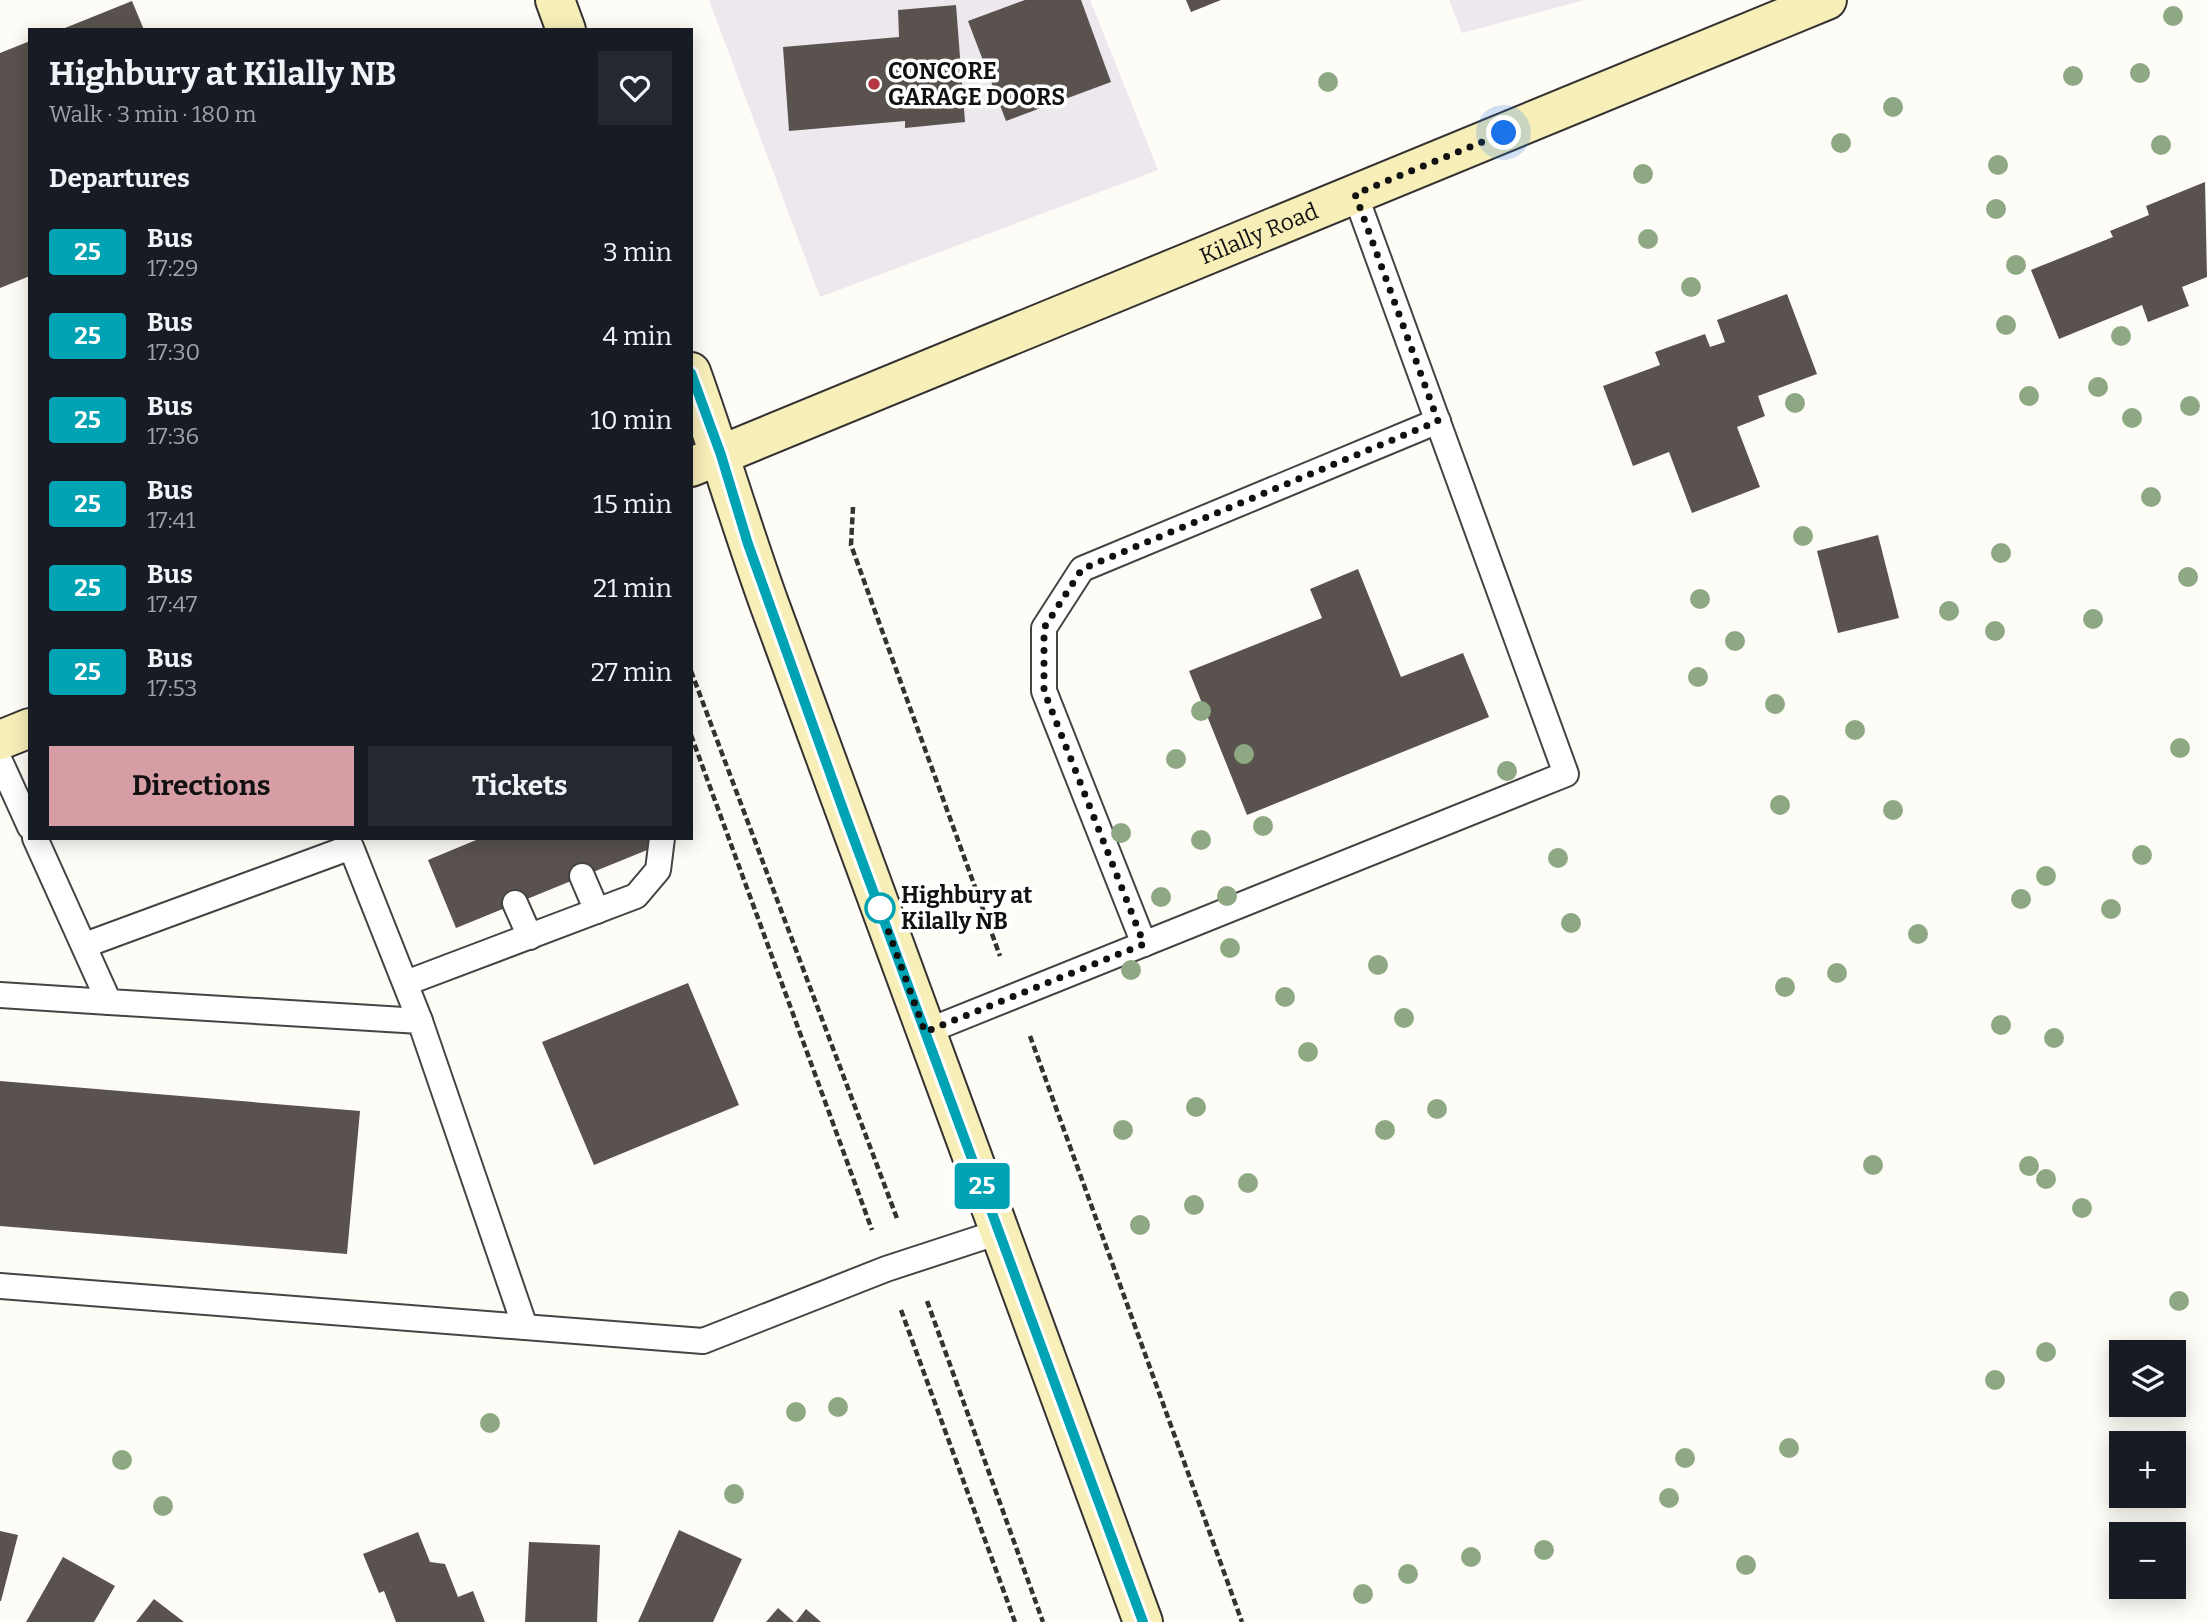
<!DOCTYPE html>
<meta charset="utf-8">
<style>
body{margin:0;font-family:Bitter,serif;background:#242831;color:#f1f3f6;height:100vh;display:flex;flex-direction:column;font-size:26px;white-space:nowrap}
*{box-sizing:border-box;margin:0}
p{font-size:23px;color:#9ea1a6}
.icon{flex:none;width:38px;height:38px;fill:none;stroke:currentColor;stroke-width:2;stroke-linecap:round;stroke-linejoin:round}
.map{position:relative;flex:1;overflow:hidden}
.sheet{position:absolute;left:28px;top:28px;width:665px;height:812px;display:flex;flex-direction:column;background:#171b24;border-radius:0px;box-shadow:0 4px 18px #0003}
.sheet>*{flex:none}
.badge{padding:0 14px;border-radius:5px;font-size:24px;line-height:46px}
.buttons{position:absolute;left:2109px;top:1340px;display:grid;gap:14px}
.buttons a{display:grid;place-items:center;width:77px;height:77px;border-radius:0px;background:#171b24;box-shadow:0 4px 18px #0003;font-size:35px}
.you{position:absolute;width:35px;height:35px;margin:-18px;border:5px solid #fff;border-radius:50%;background:#1a73e8;box-shadow:0 0 0 10px #1a73e833}
.map>.badge{position:absolute;translate:-50% -50%;box-shadow:0 0 0 4px #fff}
h2{padding:0 21px;font-size:26px;line-height:63px}
.round{display:grid;place-items:center;flex:none;width:74px;height:74px;border-radius:0px;background:#242831}
.overview{display:flex;align-items:center;justify-content:space-between;height:119px;padding:0 21px}
h1{font-size:33px;font-weight:700;line-height:52px}
.cta{display:flex;gap:14px;margin-top:auto;padding:14px 21px}
.cta a{flex:1;height:80px;border-radius:0px;background:#d69ea4;color:#111;font-size:28px;font-weight:700;line-height:80px;text-align:center}
.cta a+a{background:#242831;color:#f1f3f6}
ul{padding:0;list-style:none}
li{display:flex;align-items:center;gap:21px;height:84px;padding:0 21px}
li div{flex:1}
li b{display:block;font-size:26px}
li em{font-style:normal}
li .badge{min-width:77px;font-weight:700;text-align:center}
.map>svg:first-child{display:block}
.industrial{fill:#ede7ee}
.building{fill:#59524e}
.lines{fill:none;stroke-linecap:round;stroke-linejoin:round}
.lane-casing{stroke:#444;stroke-width:28}
.secondary-casing{stroke:#333;stroke-width:42}
.path{stroke:#333;stroke-width:4.5;stroke-dasharray:7 3.5;stroke-linecap:butt}
.lane{stroke:#fff;stroke-width:24}
.secondary{stroke:#f7eeb8;stroke-width:38}
.tree{fill:#8fa884}
.line-casing{stroke:#fff;stroke-width:16}
.line{stroke:#00a3b4;stroke-width:10}
.walk{stroke:#111;stroke-width:7;stroke-dasharray:0 12.6}
.poi-dot{fill:#b43640;stroke:#fff;stroke-width:2.5}
.stop-dot{fill:#fff;stroke:#00a3b4;stroke-width:3.5}
.labels{text-anchor:middle;stroke-width:7;stroke-linejoin:round;paint-order:stroke}
.poi-label{font-size:23px;font-weight:bold;fill:#111;stroke:#fff;text-anchor:start}
.street-label{font-size:23px;fill:#111;stroke:#fff}
.stop-label{font-size:23px;font-weight:bold;fill:#111;stroke:#fff;text-anchor:start}
</style>
<div class="map">
<svg width="2207" height="1622" viewBox="0 0 2207 1622">
<rect width="100%" height="100%" fill="#fefcf6"/>
<g class="industrial">
<polygon points="709,0 1090,0 1158,170 820,297"/>
<polygon points="1449,0 1585,0 1462,33"/>
</g>
<g class="building">
<polygon points="1025,0 1081,0 1111,82 1006,121 968,21"/>
<polygon points="1186,0 1221,0 1191,12"/>
<polygon points="132,1 144,30 60,30"/>
<polygon points="956,5 965,122 905,128 905,121 789,131 783,47 899,37 898,10"/>
<polygon points="30,41 30,276 0,288 0,53"/>
<polygon points="2205,182 2207,277 2182,287 2189,306 2148,322 2142,305 2059,339 2031,270 2113,237 2110,231 2149,215 2146,206"/>
<polygon points="1787,294 1817,374 1758,396 1765,416 1737,427 1760,487 1692,513 1669,452 1633,466 1603,386 1660,365 1655,352 1705,334 1710,347 1725,342 1717,320"/>
<polygon points="1878,535 1899,618 1838,633 1817,551"/>
<polygon points="1358,569 1401,677 1463,653 1489,717 1247,815 1189,671 1322,618 1310,589"/>
<polygon points="481,838 647,838 652,848 456,928 428,860"/>
<polygon points="688,983 739,1105 594,1165 542,1042"/>
<polygon points="0,1081 360,1111 347,1254 0,1226"/>
<polygon points="679,1530 742,1559 713,1622 638,1622"/>
<polygon points="0,1531 18,1535 1,1601 0,1601"/>
<polygon points="418,1532 430,1562 445,1564 458,1597 473,1591 485,1622 396,1622 384,1591 379,1593 363,1554"/>
<polygon points="529,1542 600,1545 597,1622 525,1622"/>
<polygon points="63,1557 115,1586 94,1622 26,1622"/>
<polygon points="154,1599 184,1622 136,1622"/>
<polygon points="778,1608 794,1622 766,1622"/>
<polygon points="806,1609 821,1622 796,1622"/>
</g>
<g class="lines">
<g class="lane-casing">
<g id="lane">
<polyline points="0,761 30,827"/>
<polyline points="35,838 109,1002 420,1021 525,1327"/>
<polyline points="582,876 597,911"/>
<polyline points="515,903 530,937"/>
<polyline points="1144,944 1044,691 1044,628 1082,569 1438,421"/>
<polyline points="85,945 351,847 420,1021"/>
<polyline points="406,983 636,896 658,870 662,838"/>
<polyline points="0,995 109,1002"/>
<polyline points="925,1032 1566,774 1355,194"/>
<polyline points="0,1286 703,1341 886,1269 999,1232"/>
</g>
</g>
<g class="secondary-casing">
<g id="secondary">
<polyline points="555,0 566,30"/>
<path d="M691 372C719 450 742 529 770 606 893 946 1018 1284 1143 1622"/>
<path id="s1" d="M691 467 1827 0"/>
<polyline points="0,740 30,728"/>
</g>
</g>
<g class="path">
<polyline points="853,507 851,545 1000,956"/>
<polyline points="691,671 898,1221"/>
<polyline points="691,735 872,1230"/>
<polyline points="1030,1036 1242,1622"/>
<polyline points="927,1301 1043,1622"/>
<polyline points="901,1310 1015,1622"/>
</g>
<use href="#lane" class="lane"/>
<use href="#secondary" class="secondary"/>
</g>
<g class="tree">
<circle cx="2173" cy="16" r="10"/>
<circle cx="2140" cy="73" r="10"/>
<circle cx="2073" cy="76" r="10"/>
<circle cx="1328" cy="82" r="10"/>
<circle cx="1893" cy="107" r="10"/>
<circle cx="1841" cy="143" r="10"/>
<circle cx="2161" cy="145" r="10"/>
<circle cx="1998" cy="165" r="10"/>
<circle cx="1643" cy="174" r="10"/>
<circle cx="1996" cy="209" r="10"/>
<circle cx="1648" cy="239" r="10"/>
<circle cx="2016" cy="265" r="10"/>
<circle cx="1691" cy="287" r="10"/>
<circle cx="2006" cy="325" r="10"/>
<circle cx="2121" cy="336" r="10"/>
<circle cx="2098" cy="387" r="10"/>
<circle cx="2029" cy="396" r="10"/>
<circle cx="1795" cy="403" r="10"/>
<circle cx="2190" cy="406" r="10"/>
<circle cx="2132" cy="418" r="10"/>
<circle cx="2151" cy="497" r="10"/>
<circle cx="1803" cy="536" r="10"/>
<circle cx="2001" cy="553" r="10"/>
<circle cx="2188" cy="577" r="10"/>
<circle cx="1700" cy="599" r="10"/>
<circle cx="1949" cy="611" r="10"/>
<circle cx="2093" cy="619" r="10"/>
<circle cx="1995" cy="631" r="10"/>
<circle cx="1735" cy="641" r="10"/>
<circle cx="1698" cy="677" r="10"/>
<circle cx="1775" cy="704" r="10"/>
<circle cx="1201" cy="711" r="10"/>
<circle cx="1855" cy="730" r="10"/>
<circle cx="2180" cy="748" r="10"/>
<circle cx="1244" cy="754" r="10"/>
<circle cx="1176" cy="759" r="10"/>
<circle cx="1507" cy="771" r="10"/>
<circle cx="1780" cy="805" r="10"/>
<circle cx="1893" cy="810" r="10"/>
<circle cx="1263" cy="826" r="10"/>
<circle cx="1121" cy="833" r="10"/>
<circle cx="1201" cy="840" r="10"/>
<circle cx="2142" cy="855" r="10"/>
<circle cx="1558" cy="858" r="10"/>
<circle cx="2046" cy="876" r="10"/>
<circle cx="1227" cy="896" r="10"/>
<circle cx="1161" cy="897" r="10"/>
<circle cx="2021" cy="899" r="10"/>
<circle cx="2111" cy="909" r="10"/>
<circle cx="1571" cy="923" r="10"/>
<circle cx="1918" cy="934" r="10"/>
<circle cx="1230" cy="948" r="10"/>
<circle cx="1378" cy="965" r="10"/>
<circle cx="1131" cy="970" r="10"/>
<circle cx="1837" cy="973" r="10"/>
<circle cx="1785" cy="987" r="10"/>
<circle cx="1285" cy="997" r="10"/>
<circle cx="1404" cy="1018" r="10"/>
<circle cx="2001" cy="1025" r="10"/>
<circle cx="2054" cy="1038" r="10"/>
<circle cx="1308" cy="1052" r="10"/>
<circle cx="1196" cy="1107" r="10"/>
<circle cx="1437" cy="1109" r="10"/>
<circle cx="1123" cy="1130" r="10"/>
<circle cx="1385" cy="1130" r="10"/>
<circle cx="1873" cy="1165" r="10"/>
<circle cx="2029" cy="1166" r="10"/>
<circle cx="2046" cy="1179" r="10"/>
<circle cx="1248" cy="1183" r="10"/>
<circle cx="1194" cy="1205" r="10"/>
<circle cx="2082" cy="1208" r="10"/>
<circle cx="1140" cy="1225" r="10"/>
<circle cx="2179" cy="1301" r="10"/>
<circle cx="2046" cy="1352" r="10"/>
<circle cx="1995" cy="1380" r="10"/>
<circle cx="838" cy="1407" r="10"/>
<circle cx="796" cy="1412" r="10"/>
<circle cx="490" cy="1423" r="10"/>
<circle cx="1789" cy="1448" r="10"/>
<circle cx="1685" cy="1458" r="10"/>
<circle cx="122" cy="1460" r="10"/>
<circle cx="734" cy="1494" r="10"/>
<circle cx="1669" cy="1498" r="10"/>
<circle cx="163" cy="1506" r="10"/>
<circle cx="1544" cy="1550" r="10"/>
<circle cx="1471" cy="1557" r="10"/>
<circle cx="1746" cy="1565" r="10"/>
<circle cx="1408" cy="1574" r="10"/>
<circle cx="1363" cy="1594" r="10"/>
</g>
<g class="lines">
<g class="line-casing">
<polyline id="line" points="691,373 721,455 748,544 845,815 1143,1622"/>
</g>
<use href="#line" class="line"/>
<polyline class="walk" points="880,908 925,1032 1144,944 1044,691 1044,628 1082,569 1438,421 1355,194 1504,133"/>
</g>
<circle class="poi-dot" cx="874" cy="84" r="7"/>
<circle class="stop-dot" cx="880" cy="908" r="14"/>
<g class="labels">
<g class="poi-label">
<text x="888" y="79">CONCORE<tspan x="888" dy="26">GARAGE DOORS</tspan></text>
</g>
<g class="street-label">
<text dy="8" stroke="none"><textPath href="#s1" startOffset="614">Kilally Road</textPath></text>
</g>
<g class="stop-label">
<text x="901" y="903">Highbury at<tspan x="901" dy="26">Kilally NB</tspan></text>
</g>
</g>
</svg>
<div class="buttons">
<a><svg class="icon" aria-label="layers" viewBox="0 0 24 24"><path d="M12 4l9 5-9 5-9-5zM3 14l9 5 9-5"/></svg></a>
<a>+</a>
<a>−</a>
</div>
<div class="you" style="left:1504px;top:133px"></div>
<b class="badge" style="left:982px;top:1186px;background:#00a3b4;color:#fff">25</b>
<section class="sheet">
<div class="overview"><div><h1>Highbury at Kilally NB</h1><p>Walk · 3 min · 180 m</p></div><a class="round"><svg class="icon" aria-label="heart" viewBox="0 0 24 24"><path d="M12 20l-8-8c-3-5 5-10 8-4 3-6 11-1 8 4z"/></svg></a></div>
<h2>Departures</h2>
<ul>
<li><span class="badge" style="background:#00a3b4;color:#fff">25</span><div><b>Bus</b><p>17:29</p></div><em>3 min</em></li>
<li><span class="badge" style="background:#00a3b4;color:#fff">25</span><div><b>Bus</b><p>17:30</p></div><em>4 min</em></li>
<li><span class="badge" style="background:#00a3b4;color:#fff">25</span><div><b>Bus</b><p>17:36</p></div><em>10 min</em></li>
<li><span class="badge" style="background:#00a3b4;color:#fff">25</span><div><b>Bus</b><p>17:41</p></div><em>15 min</em></li>
<li><span class="badge" style="background:#00a3b4;color:#fff">25</span><div><b>Bus</b><p>17:47</p></div><em>21 min</em></li>
<li><span class="badge" style="background:#00a3b4;color:#fff">25</span><div><b>Bus</b><p>17:53</p></div><em>27 min</em></li>
</ul>
<div class="cta"><a>Directions</a><a>Tickets</a></div>
</section>
</div>
